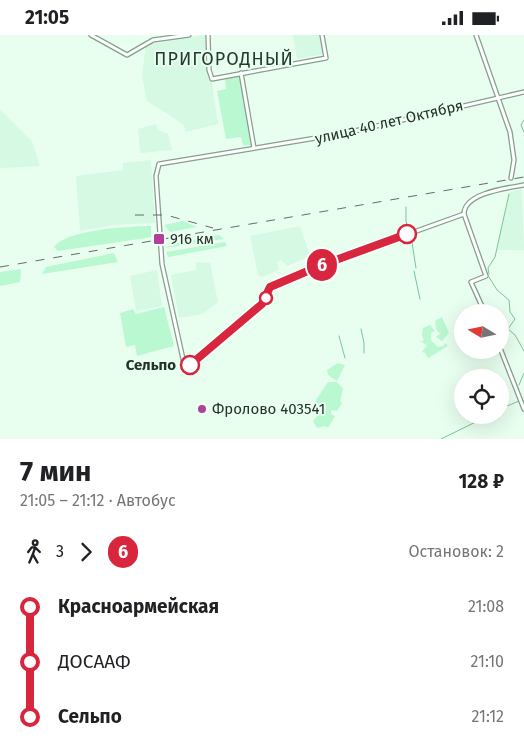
<!DOCTYPE html>
<html lang="ru">
<meta charset="utf-8">
<style>
body{margin:0;font-family:"Fira Sans",sans-serif;background:#f6f6f6;color:#202124;height:100vh;display:flex;flex-direction:column;font-size:19px;white-space:nowrap}
*{box-sizing:border-box;margin:0}
p{font-size:16px;color:#757577}
.icon{flex:none;width:28px;height:28px;fill:none;stroke:currentColor;stroke-width:2;stroke-linecap:round;stroke-linejoin:round}
.map{position:relative;height:404px;overflow:hidden}
.drawer{display:flex;flex-direction:column;background:#fff;flex:1}
.drawer>*{flex:none}
.badge{padding:0 10px;border-radius:16px;font-size:18px;line-height:32px}
.needle{width:32px;rotate:280deg}
.tools{position:absolute;left:454px;top:269px;display:grid;gap:10px}
.tools a{display:grid;place-items:center;width:55px;height:55px;border-radius:50%;background:#fff;box-shadow:0 5px 20px #0002;font-size:25px}
.map>.badge{position:absolute;translate:-50% -50%;box-shadow:0 0 0 2px #fff}
.legs{display:flex;align-items:center;gap:8px;height:55px;padding:0 20px;font-size:16px}
.legs p{margin-inline-start:auto}
.head{display:flex;align-items:center;justify-content:space-between;height:85px;padding:0 20px}
h1{font-size:28px;font-weight:700;line-height:38px}
ul{padding:0 20px;list-style:none}
li{display:flex;align-items:center;gap:18px;height:55px;font-size:19px}
li i{display:grid;place-items:center;width:8px;height:100%;margin:0 6px;background:currentColor}
li i::after{content:'';width:12px;height:12px;margin:-6px;border:4px solid;border-radius:50%;background:#fff}
li p{margin-inline-start:auto}
li:first-child i{background:linear-gradient(#0000 50%,currentColor 0)}
li:last-child i{background:linear-gradient(currentColor 50%,#0000 0)}
.status{display:flex;justify-content:space-between;align-items:center;height:35px;padding:0 25px;background:#fff;direction:ltr}
.status svg{height:14px;fill:currentColor}
.map>svg:first-child{display:block}
.built{fill:#d5f9e2}
.green{fill:#b9f8d1}
.lines{fill:none;stroke-linecap:round;stroke-linejoin:round}
.stream{stroke:#7cc398;stroke-width:1}
.secondary-casing{stroke:#849f8d;stroke-width:5.5}
.secondary{stroke:#fff;stroke-width:3}
.rail{stroke:#616f66;stroke-width:1;stroke-dasharray:9 9;stroke-linecap:butt}
.line-1-casing{stroke:#fff;stroke-width:11}
.line-1{stroke:#d7263d;stroke-width:8}
.stop-1-dot{fill:#fff;stroke:#d7263d;stroke-width:2.5}
.poi-dot{fill:#b23f9a;stroke:#e8ffef;stroke-width:2}
.labels{text-anchor:middle;stroke-width:4;stroke-linejoin:round;paint-order:stroke}
.street-label{font-size:15px;fill:#253029;stroke:#e8ffef}
.poi-label{font-size:15px;fill:#253029;stroke:#e8ffef;text-anchor:start}
.stop-label{font-size:15px;font-weight:bold;fill:#253029;stroke:#e8ffef;text-anchor:end}
.quarter-label{font-size:18px;letter-spacing:1px;fill:#233b2c;stroke:#e8ffef}
</style>
<div class="status"><b>21:05</b><svg viewBox="0 0 49 12"><path d="M0 12V9h3v3zM5 12V6h3v6zM10 12V3h3v9zM15 12V0h3v12zM26 1h20v11H26zM47 4h2v5h-2z"/></svg></div>
<div class="map">
<svg width="524" height="404" viewBox="0 0 524 404">
<rect width="100%" height="100%" fill="#e8ffef"/>
<g class="built">
<polygon points="205,0 218,89 186,97 183,89 147,66 142,41 146,10"/>
<polygon points="293,0 320,0 324,19 297,24"/>
<polygon points="0,74 32,106 40,131 0,133"/>
<polygon points="156,89 158,95 168,99 172,115 140,118 138,94"/>
<polygon points="151,125 155,188 113,190 80,196 76,141 123,135 123,128"/>
<polygon points="522,154 524,215 497,215 510,157"/>
<polygon points="300,191 310,221 287,231 281,225 277,227 279,235 262,242 258,240 250,201"/>
<polygon points="196,227 210,228 218,267 202,279 179,283 171,240 196,235"/>
<polygon points="157,235 162,271 136,276 130,241"/>
</g>
<g class="green">
<polygon points="240,40 252,110 243,111 241,102 226,104 217,56 226,54 225,43"/>
<polygon points="183,186 197,192 170,197 164,190"/>
<path d="M151 191V202L146 203 58 216 54 212C65 195 130 191 151 191Z"/>
<polygon points="219,200 224,204 164,213 177,208"/>
<polygon points="225,207 227,211 168,222 166,217"/>
<polygon points="114,218 118,227 42,239 46,232"/>
<polygon points="21,234 20,247 0,251 0,237"/>
<polygon points="164,272 174,311 137,321 135,310 126,312 120,278 133,274 136,279"/>
<polygon points="442,282 449,298 442,306 436,302 440,299 436,294 435,286"/>
<polygon points="430,290 435,296 431,298 431,305 438,312 444,311 445,308 448,311 428,323 425,318 422,317 427,310 420,306 424,306 422,300 423,293"/>
<polygon points="338,328 345,330 337,346 328,340 327,335"/>
<polygon points="328,347 337,347 343,354 340,366 342,368 337,376 331,375 331,379 335,381 328,393 325,391 317,393 313,386 318,380 314,375 316,365"/>
</g>
<g class="lines">
<g class="stream">
<polyline points="524,85 521,90 524,97"/>
<polyline points="406,172 406,186 409,197"/>
<polyline points="411,201 416,233"/>
<polyline points="414,236 420,264"/>
<polyline points="489,239 488,233 495,222 509,159"/>
<polyline points="489,242 497,255 509,265 510,277 515,284 508,294 515,300 524,316"/>
<polyline points="361,294 364,308 364,318"/>
<polyline points="339,301 345,323"/>
<polyline points="519,350 524,338"/>
<polyline points="500,374 519,366"/>
<polyline points="441,404 490,380"/>
</g>
<g class="secondary-casing">
<g id="secondary">
<polyline points="91,0 127,20 153,5 189,0"/>
<polyline points="208,0 209,35 212,44 326,23 322,0"/>
<polyline points="476,0 510,97 514,125 511,143"/>
<polyline points="241,38 254,113"/>
<polyline points="464,179 322,230 270,252 262,269 185,333 162,229 156,141 159,129 346,98 524,57"/>
<path d="M485 278 471 247 486 241 464 179C464 158 507 153 524 150"/>
<polyline points="500,313 524,374"/>
</g>
</g>
<use href="#secondary" class="secondary"/>
<g class="rail">
<polyline points="135,180 166,180 213,193"/>
<polyline points="0,232 524,142"/>
</g>
</g>
<g class="lines">
<g class="line-1-casing">
<polyline id="line-1" points="190,330 262,269 270,252 322,230 407,199"/>
</g>
<use href="#line-1" class="line-1"/>
</g>
<g class="stop-1-dot">
<circle cx="407" cy="199" r="9"/>
<circle cx="266" cy="263" r="6"/>
<circle cx="190" cy="330" r="9"/>
</g>
<g class="poi-dot">
<rect x="153" y="198" width="12" height="12" rx="2.5"/>
<circle cx="202" cy="374" r="5"/>
</g>
<g class="labels">
<g class="street-label">
<text transform="translate(389 87) rotate(-13)" y="5">улица 40 лет Октября</text>
</g>
<g class="poi-label">
<text x="170" y="209">916 км</text>
<text x="212" y="379">Фролово 403541</text>
</g>
<g class="stop-label">
<text x="176" y="335">Сельпо</text>
</g>
<g class="quarter-label">
<text x="224" y="30">ПРИГОРОДНЫЙ</text>
</g>
</g>
</svg>
<div class="tools">
<a><svg class="needle" viewBox="-14 -14 28 28"><path d="M0-13l5 13h-10z" fill="#e53935"/><path d="M0 13l5-13h-10z" fill="#757577"/></svg></a>
<a><svg class="icon" aria-label="locate" viewBox="0 0 24 24"><circle cx="12" cy="12" r="6"/><path d="M12 2v4M12 18v4M2 12h4M18 12h4"/></svg></a>
</div>
<b class="badge" style="left:322px;top:230px;background:#d7263d;color:#fff">6</b>
</div>
<section class="drawer">
<div class="head"><div><h1>7 мин</h1><p>21:05 – 21:12 · Автобус</p></div><b>128 ₽</b></div>
<div class="legs"><svg class="icon" aria-label="walk" viewBox="0 0 24 24"><circle cx="13" cy="4" r="2"/><path d="M13 8l-2 6 4 7M11 14l-3 7M7 12l3-4h3l4 4"/></svg>3<svg class="icon" aria-label="forward" viewBox="0 0 24 24"><path d="M9 5l7 7-7 7"/></svg><b class="badge" style="background:#d7263d;color:#fff">6</b><p>Остановок: 2</p></div>
<ul>
<li><i style="color:#d7263d"></i><b>Красноармейская</b><p>21:08</p></li>
<li><i style="color:#d7263d"></i><span>ДОСААФ</span><p>21:10</p></li>
<li><i style="color:#d7263d"></i><b>Сельпо</b><p>21:12</p></li>
</ul>
</section>
